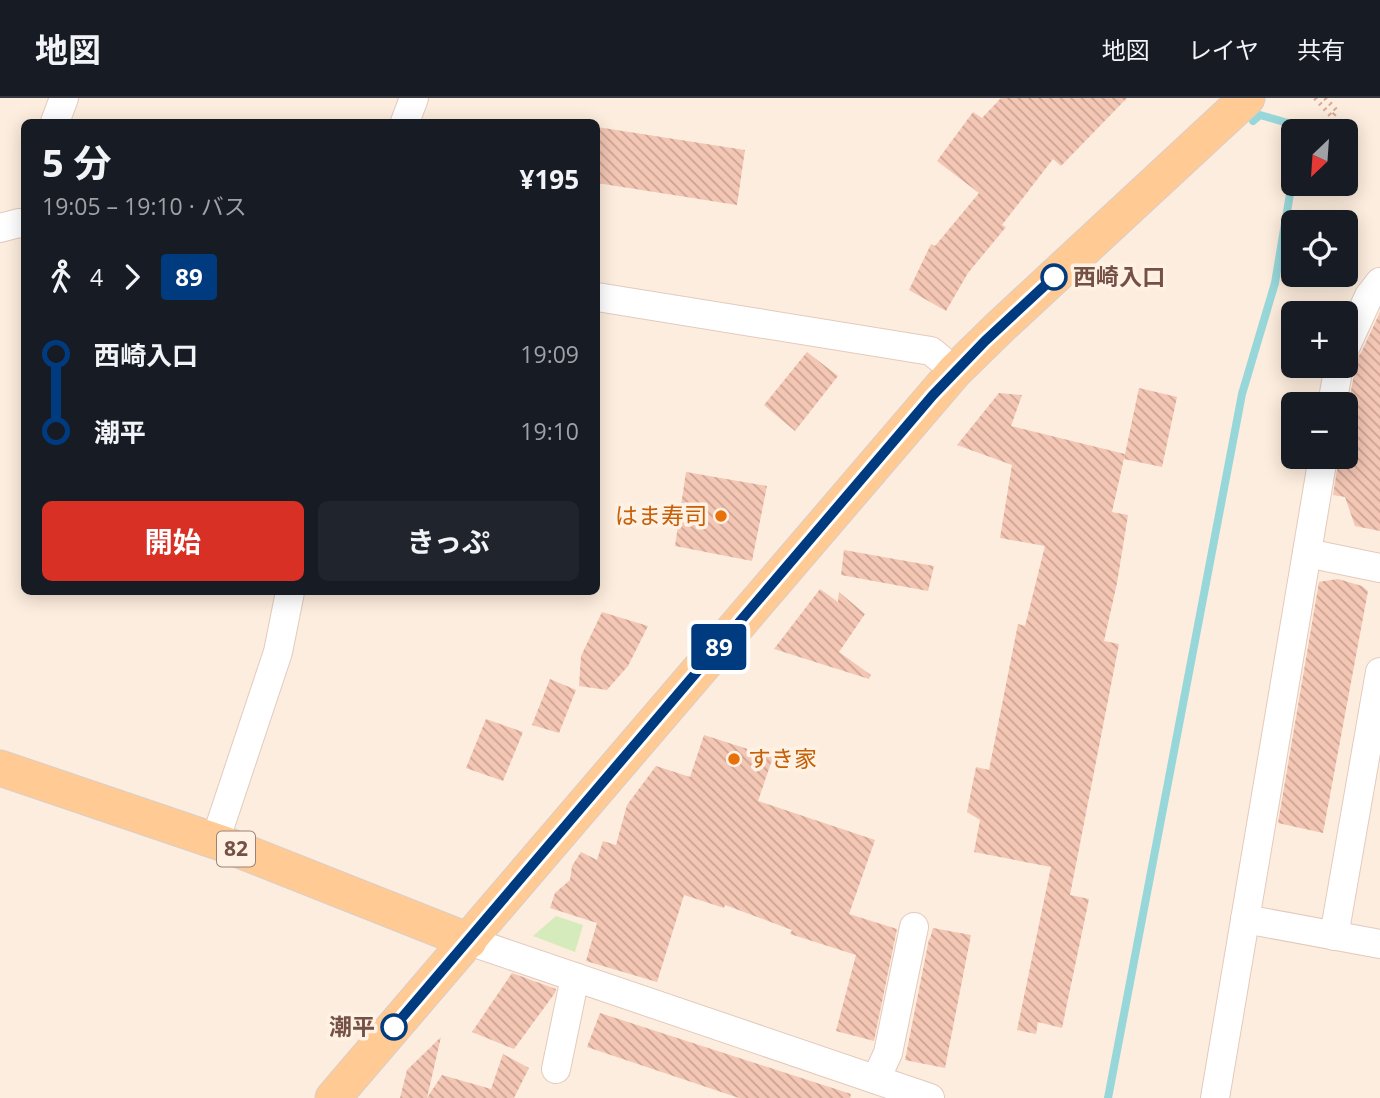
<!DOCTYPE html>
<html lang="ja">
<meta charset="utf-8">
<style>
body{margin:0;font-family:"Open Sans","Noto Sans JP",sans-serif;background:#20242c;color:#f1f3f6;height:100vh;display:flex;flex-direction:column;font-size:26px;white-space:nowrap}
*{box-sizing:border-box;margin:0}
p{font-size:23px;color:#9ea1a6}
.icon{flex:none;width:38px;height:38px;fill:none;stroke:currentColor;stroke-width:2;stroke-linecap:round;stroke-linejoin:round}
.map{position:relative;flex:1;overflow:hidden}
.details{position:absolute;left:21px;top:21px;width:579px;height:476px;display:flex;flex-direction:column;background:#171b24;border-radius:10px;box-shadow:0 4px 18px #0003}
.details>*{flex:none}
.badge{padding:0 14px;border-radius:5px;font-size:24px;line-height:46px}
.needle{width:46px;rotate:205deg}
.fabs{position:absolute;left:1281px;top:21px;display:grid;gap:14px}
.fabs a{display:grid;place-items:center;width:77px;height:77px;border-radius:10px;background:#171b24;box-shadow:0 4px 18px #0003;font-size:35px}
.map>.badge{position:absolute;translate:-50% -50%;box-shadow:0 0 0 4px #fff}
.legs{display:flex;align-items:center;gap:10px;height:77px;padding:0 21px;font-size:23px}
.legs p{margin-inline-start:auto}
.head{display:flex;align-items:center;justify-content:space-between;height:119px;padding:0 21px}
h1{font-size:38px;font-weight:700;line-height:52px}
.cta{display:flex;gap:14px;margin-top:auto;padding:14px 21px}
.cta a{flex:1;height:80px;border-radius:10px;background:#d93025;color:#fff;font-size:28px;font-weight:700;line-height:80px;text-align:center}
.cta a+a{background:#20242c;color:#f1f3f6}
ul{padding:0 21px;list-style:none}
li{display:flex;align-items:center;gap:24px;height:77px;font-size:26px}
li i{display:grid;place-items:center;width:10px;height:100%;margin:0 9px;background:currentColor}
li i::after{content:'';width:18px;height:18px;margin:-9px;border:5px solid;border-radius:50%;background:#171b24}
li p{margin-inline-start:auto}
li:first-child i{background:linear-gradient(#0000 50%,currentColor 0)}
li:last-child i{background:linear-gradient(currentColor 50%,#0000 0)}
header{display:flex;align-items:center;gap:42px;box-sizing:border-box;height:98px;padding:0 35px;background:#171b24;border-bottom:2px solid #363941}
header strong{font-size:33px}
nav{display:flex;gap:38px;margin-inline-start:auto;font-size:24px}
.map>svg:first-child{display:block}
.green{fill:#d5ebbc}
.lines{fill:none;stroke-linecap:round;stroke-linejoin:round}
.stream{stroke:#98d7d9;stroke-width:8}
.building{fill:url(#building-back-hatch)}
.minor-casing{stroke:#e3cabd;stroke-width:30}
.major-casing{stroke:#d8cecb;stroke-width:37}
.path{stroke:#d8a998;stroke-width:4.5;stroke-dasharray:2 5;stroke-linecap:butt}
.minor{stroke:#fff;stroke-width:28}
.major{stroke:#ffca93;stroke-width:35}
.line-1-casing{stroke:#fff;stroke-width:16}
.line-1{stroke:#003b80;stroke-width:10}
.stop-1-dot{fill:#fff;stroke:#003b80;stroke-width:3.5}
.food-dot{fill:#e8710a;stroke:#fff2e5;stroke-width:2.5}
.labels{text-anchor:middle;stroke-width:7;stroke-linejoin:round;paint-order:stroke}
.shield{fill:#fff2e5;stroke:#9e8175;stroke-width:2}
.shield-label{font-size:21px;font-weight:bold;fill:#745045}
.stop-label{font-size:23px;font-weight:bold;fill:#745045;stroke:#fff2e5;text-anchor:start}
.food-label{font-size:23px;fill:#c56008;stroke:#fff2e5;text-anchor:end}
</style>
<header>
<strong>地図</strong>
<nav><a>地図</a><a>レイヤ</a><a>共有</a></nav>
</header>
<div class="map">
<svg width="1380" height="1000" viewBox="0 0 1380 1000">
<defs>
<pattern id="building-back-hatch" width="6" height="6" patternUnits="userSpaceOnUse" patternTransform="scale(1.75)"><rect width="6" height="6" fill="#f4c6b4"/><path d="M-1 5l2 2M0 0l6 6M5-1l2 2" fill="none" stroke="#caa394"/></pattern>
</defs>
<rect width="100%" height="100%" fill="#fdedde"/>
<polygon class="green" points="556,818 583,827 575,854 533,838"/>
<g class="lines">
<g class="stream">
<polyline points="1253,23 1260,17 1302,29 1301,33"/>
<polyline points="1108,1000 1242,296 1275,185 1293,78"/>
</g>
</g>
<g class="building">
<polygon points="1001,0 1127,0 1061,68 1053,61 1002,127 1006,129 968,175 946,213 909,192 931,146 935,148 979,95 937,63 973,14 982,20"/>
<polygon points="597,29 745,52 737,107 597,85"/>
<polygon points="1380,214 1380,433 1355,428 1345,399 1333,397 1339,359 1346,359 1346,315 1348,309 1355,271 1354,262 1361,255"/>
<polygon points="807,254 838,278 795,333 764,307"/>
<polygon points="1139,290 1177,299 1162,369 1124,361"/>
<polygon points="999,295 1022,297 1011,328 1125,356 1112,414 1128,417 1117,485 1104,543 1119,546 1070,797 1089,801 1062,930 1038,924 1036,936 1017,932 1051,769 974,754 980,722 967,714 976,669 989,672 1018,526 1025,528 1045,448 1000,440 1012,367 957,347"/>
<polygon points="686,374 767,388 752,463 675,448"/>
<polygon points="844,452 934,468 928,493 841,477"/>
<polygon points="1338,481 1362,488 1368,493 1323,735 1278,725 1319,484"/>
<polygon points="820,491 838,504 839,494 865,516 839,554 871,577 869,581 774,551"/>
<polygon points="602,514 648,528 628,568 607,592 579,588 581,558"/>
<polygon points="550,581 576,592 559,635 532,627"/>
<polygon points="486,621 523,634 503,683 466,670"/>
<polygon points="704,637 773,659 758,703 875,742 849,816 897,831 874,943 836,933 856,857 790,836 792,832 725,807 724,810 684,797 657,884 586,863 597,825 550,810 555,795 570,782 572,768 581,754 597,762 603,743 616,747 627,707 656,668 690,679"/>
<polygon points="933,830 971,837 945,970 905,962 929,841 930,841"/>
<polygon points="512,875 556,891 555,895 514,951 472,934"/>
<polygon points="600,915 851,996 850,1000 739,1000 587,949"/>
<polygon points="441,939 427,1000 400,1000 407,972"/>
<polygon points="503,956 529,970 514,1000 427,1000 442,977 491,991"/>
</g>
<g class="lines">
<g class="minor-casing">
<g id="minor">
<polyline points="55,24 64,0"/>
<polyline points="405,24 414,0"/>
<polyline points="0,130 19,125 24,126"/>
<polyline points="597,199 931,253 955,273"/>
<polyline points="1346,248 1369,198 1380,184"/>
<polyline points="1332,306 1339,268"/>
<polyline points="1307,455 1380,470"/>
<polyline points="215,743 278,554 290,494"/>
<polyline points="1245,821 1380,846"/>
<polyline points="1334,838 1380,574"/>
<polyline points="469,843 930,1000"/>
<polyline points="556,971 575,879"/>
<polyline points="876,981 888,955 914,829"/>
<polyline points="1215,1000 1323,359"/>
</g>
</g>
<g class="major-casing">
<g id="major">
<polyline points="0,670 224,746 469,843"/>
<polyline points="333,1000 955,273 1000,229 1247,0"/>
</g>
</g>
<polyline class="path" points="1315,0 1332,19 1337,13 1325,0"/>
<use href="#minor" class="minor"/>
<use href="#major" class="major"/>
</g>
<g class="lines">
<g class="line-1-casing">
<polyline id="line-1" points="394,929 933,297 985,243 1054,179"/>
</g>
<use href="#line-1" class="line-1"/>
</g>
<g class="stop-1-dot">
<circle cx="1054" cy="179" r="12"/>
<circle cx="394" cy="929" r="12"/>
</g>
<g class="food-dot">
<circle cx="721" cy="418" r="7"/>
<circle cx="734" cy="661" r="7"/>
</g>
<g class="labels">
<rect class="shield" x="217" y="733.5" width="38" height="35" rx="5"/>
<g class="shield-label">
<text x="236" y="758">82</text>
</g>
<g class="stop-label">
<text x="1073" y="187">西崎入口</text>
<text x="375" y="937" text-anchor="end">潮平</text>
</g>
<g class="food-label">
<text x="707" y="426">はま寿司</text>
<text x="748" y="669" text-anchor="start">すき家</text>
</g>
</g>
</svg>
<div class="fabs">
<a><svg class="needle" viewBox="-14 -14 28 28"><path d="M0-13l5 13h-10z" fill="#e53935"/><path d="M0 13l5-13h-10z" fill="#9ea1a6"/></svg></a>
<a><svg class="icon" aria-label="locate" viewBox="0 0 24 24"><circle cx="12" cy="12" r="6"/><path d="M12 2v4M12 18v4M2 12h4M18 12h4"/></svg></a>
<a>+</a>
<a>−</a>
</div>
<b class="badge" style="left:719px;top:549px;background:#003b80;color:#fff">89</b>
<section class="details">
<div class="head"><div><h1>5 分</h1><p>19:05 – 19:10 · バス</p></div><b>¥195</b></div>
<div class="legs"><svg class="icon" aria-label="walk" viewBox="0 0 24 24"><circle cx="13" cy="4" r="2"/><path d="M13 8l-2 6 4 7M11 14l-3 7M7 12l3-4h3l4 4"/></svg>4<svg class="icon" aria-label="forward" viewBox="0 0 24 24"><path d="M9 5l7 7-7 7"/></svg><b class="badge" style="background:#003b80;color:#fff">89</b></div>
<ul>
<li><i style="color:#003b80"></i><b>西崎入口</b><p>19:09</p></li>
<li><i style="color:#003b80"></i><b>潮平</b><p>19:10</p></li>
</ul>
<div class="cta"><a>開始</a><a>きっぷ</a></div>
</section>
</div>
